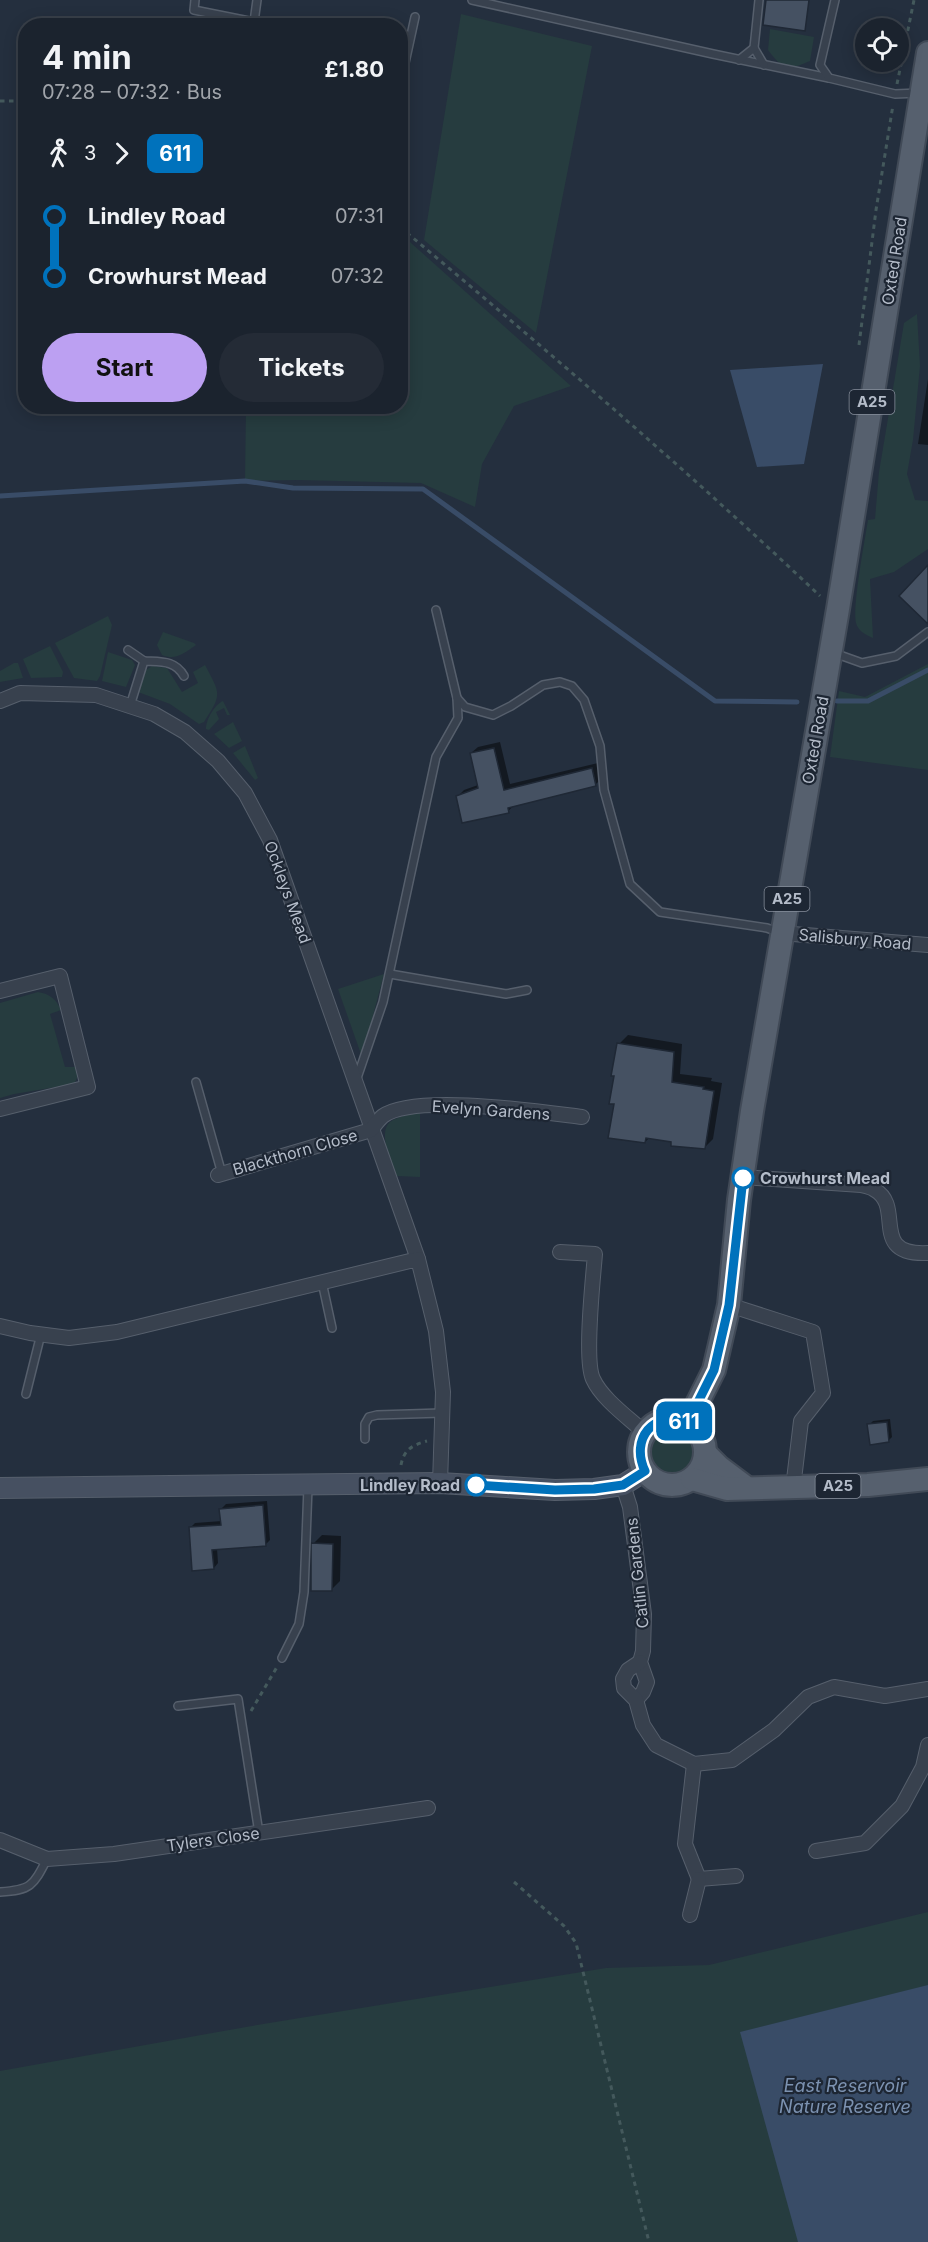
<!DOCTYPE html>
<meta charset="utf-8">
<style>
body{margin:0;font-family:Inter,sans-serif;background:#242b36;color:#f1f3f6;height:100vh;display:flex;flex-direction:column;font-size:22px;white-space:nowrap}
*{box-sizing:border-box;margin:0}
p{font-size:20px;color:#a0a4aa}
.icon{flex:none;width:33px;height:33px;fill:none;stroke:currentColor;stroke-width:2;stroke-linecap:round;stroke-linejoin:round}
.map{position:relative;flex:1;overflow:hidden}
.panel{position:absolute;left:18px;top:18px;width:390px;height:396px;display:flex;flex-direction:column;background:#1b232e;border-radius:24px;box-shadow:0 3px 15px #0003,0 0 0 2px #39404a}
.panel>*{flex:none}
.badge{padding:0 12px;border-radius:9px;font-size:21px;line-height:39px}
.fabs{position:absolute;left:855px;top:18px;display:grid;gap:12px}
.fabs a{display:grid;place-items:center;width:54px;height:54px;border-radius:50%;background:#1b232e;box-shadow:0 3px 15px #0003,0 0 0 2px #39404a;font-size:30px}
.map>.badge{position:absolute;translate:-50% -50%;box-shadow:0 0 0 3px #fff}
.legs{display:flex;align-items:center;gap:9px;height:66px;padding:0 24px;font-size:20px}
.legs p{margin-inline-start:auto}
.headline{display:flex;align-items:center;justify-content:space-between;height:102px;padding:0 24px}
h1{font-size:33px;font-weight:700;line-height:45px}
.cta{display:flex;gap:12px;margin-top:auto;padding:12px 24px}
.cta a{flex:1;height:69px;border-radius:36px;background:#bca0f2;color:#111;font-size:24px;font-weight:700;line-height:69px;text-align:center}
.cta a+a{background:#242b36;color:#f1f3f6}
ul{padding:0 24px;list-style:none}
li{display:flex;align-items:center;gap:21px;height:60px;font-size:22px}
li i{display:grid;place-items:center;width:9px;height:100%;margin:0 8px;background:currentColor}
li i::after{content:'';width:15px;height:15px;margin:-8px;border:4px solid;border-radius:50%;background:#1b232e}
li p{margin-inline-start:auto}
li:first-child i{background:linear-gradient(#0000 50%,currentColor 0)}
li:last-child i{background:linear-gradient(currentColor 50%,#0000 0)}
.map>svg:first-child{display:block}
.green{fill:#263c3f}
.water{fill:#394c67}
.shadow{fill:#0007}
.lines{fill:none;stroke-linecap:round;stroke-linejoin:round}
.stream{stroke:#394c67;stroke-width:5}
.building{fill:#455162;stroke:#1f2835;stroke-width:1.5}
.lane-casing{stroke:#565f6c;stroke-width:10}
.street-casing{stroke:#565f6c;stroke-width:16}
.secondary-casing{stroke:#565f6c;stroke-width:22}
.primary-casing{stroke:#414a57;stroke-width:26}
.path{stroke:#44595c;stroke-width:3;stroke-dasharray:4.5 4.5;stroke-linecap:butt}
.lane{stroke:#38414e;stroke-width:7}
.street{stroke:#38414e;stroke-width:14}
.secondary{stroke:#465061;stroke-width:20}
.primary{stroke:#56606e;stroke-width:22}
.line-1-casing{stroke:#fff;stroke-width:14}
.line-1{stroke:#0072bc;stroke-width:9}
.stop-1-dot{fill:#fff;stroke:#0072bc;stroke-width:3}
.labels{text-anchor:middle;stroke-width:4.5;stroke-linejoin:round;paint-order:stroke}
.shield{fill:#1d2633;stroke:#878f9c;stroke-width:1.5}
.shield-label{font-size:15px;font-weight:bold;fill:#b4bcc9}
.street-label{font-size:16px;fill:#b4bcc9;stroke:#1d2633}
.stop-label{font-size:16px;font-weight:bold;fill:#b4bcc9;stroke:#1d2633;text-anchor:start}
.water-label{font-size:18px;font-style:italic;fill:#7c92b1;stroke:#1d2633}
</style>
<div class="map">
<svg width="928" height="2242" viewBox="0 0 928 2242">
<rect width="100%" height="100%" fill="#242f3e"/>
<g class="green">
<polygon points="461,14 592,46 536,333 424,240"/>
<path d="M770 29 814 37 810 61C788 71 782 69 768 50Z"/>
<polygon points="401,234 571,386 514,406 482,464 475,507 421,483 298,480 245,481 246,407 400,406"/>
<path d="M917 314 920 366 913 440 907 474 915 500 928 501V549L894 572 870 579 873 638C866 635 858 631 856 623 852 608 865 539 868 520L875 519 879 472 904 323Z"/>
<polygon points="108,616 112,625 100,676 97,681 74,678 55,643"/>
<path d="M163 632 194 643 196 645C184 653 176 661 162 655L157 645Z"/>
<polygon points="50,646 63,672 62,677 31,678 23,659"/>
<polygon points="108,652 132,660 135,665 126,687 102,681"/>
<polygon points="14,663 18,663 23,678 0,682 0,671"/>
<polygon points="928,664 928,770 830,757 839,691 865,697"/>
<path d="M205 665C221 695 222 694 204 722L199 724 170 704 138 692 146 670 152 666 167 668 182 692 198 683 193 672Z"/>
<path d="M223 701 230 715H227L224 708 216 712 219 719 209 730 206 729C206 720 214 705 223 701Z"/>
<polygon points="233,722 242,741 229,748 214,734"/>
<polygon points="245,746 258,778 255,780 233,753"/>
<polygon points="384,974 362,1057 338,989"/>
<path d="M38 992C50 994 56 999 61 1010L50 1014 65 1067H77V1078L74 1084 14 1094 0 1098V1003Z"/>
<path d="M420 1111V1177L397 1176C392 1163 375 1129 393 1120 401 1116 411 1114 420 1111Z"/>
<circle cx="673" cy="1452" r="23"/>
<polygon points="928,1912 928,2242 0,2242 0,2071 257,2025 606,1968 709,1965"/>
</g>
<g class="water">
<polygon points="823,364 804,464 757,467 730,370"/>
<polygon points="928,1985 928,2242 798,2242 740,2032"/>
</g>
<g class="shadow">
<polygon points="928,379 928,445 918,444"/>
<polygon points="500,742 510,784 598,763 602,778 595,785 516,804 508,811 458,796 464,790 478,785 471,753 478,747"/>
<polygon points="628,1035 682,1044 680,1074 712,1078 711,1081 722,1083 713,1139 704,1148 650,1137 645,1142 615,1103 619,1044"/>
<polygon points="890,1419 892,1437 888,1441 869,1425 873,1421"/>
<polygon points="267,1501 270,1540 265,1545 217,1548 218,1563 214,1568 190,1528 195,1523 222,1521 221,1509 226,1504"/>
<polygon points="322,1535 341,1536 340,1581 331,1590 313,1544"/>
</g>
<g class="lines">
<g class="stream">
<polyline points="0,496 245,481 293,488 423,489 715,701 797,702"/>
<polyline points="837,701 868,701 928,670"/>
</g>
</g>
<g class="building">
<polygon points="766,0 809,0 805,31 763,25"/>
<polygon points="928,565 928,624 899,596"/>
<polygon points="494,748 504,790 592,768 596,786 508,808 509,813 462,823 456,796 478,788 470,753"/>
<polygon points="617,1043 674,1052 672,1082 704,1087 703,1089 714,1091 705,1149 671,1146 671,1142 646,1138 645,1143 608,1138 614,1104 609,1104 614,1076 611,1076"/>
<polygon points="887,1422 889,1442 870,1445 867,1424"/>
<polygon points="263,1505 266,1546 212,1550 214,1569 192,1571 189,1527 221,1525 219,1509"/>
<polygon points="311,1543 333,1544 332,1591 311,1591"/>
</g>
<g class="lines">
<g class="lane-casing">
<g id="lane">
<polyline points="195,0 194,10 254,22 253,26"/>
<polyline points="472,0 713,54 829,78"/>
<polyline points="759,0 754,48 764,65"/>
<polyline points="835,0 820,65 829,78 895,94 919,93"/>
<polyline points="254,22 257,0"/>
<polyline points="739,60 754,48"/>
<polyline points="400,73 403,72 415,17"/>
<polyline points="128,650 144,661"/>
<polyline points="834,653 862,663 896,656 928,632"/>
<polyline points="457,698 465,707 493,715 511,706 543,685 560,682 572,686 584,700 600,746 604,790 630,884 660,912 767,928 778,932"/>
<path d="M130 706 144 661C161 662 175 660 184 676"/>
<polyline points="390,974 506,994 527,990"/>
<polyline points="356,1081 383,1002 436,757 458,718 457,698 436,610"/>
<polyline points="196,1082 222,1174"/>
<polyline points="322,1282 332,1328"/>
<polyline points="26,1394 41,1334"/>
<polyline points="365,1439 365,1424 369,1417 377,1415 442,1413"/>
<polyline points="282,1658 299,1624 304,1592 308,1487"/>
<polyline points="178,1706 238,1699 259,1833"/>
<path d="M0 1892C31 1890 33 1886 47 1859"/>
</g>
</g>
<g class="street-casing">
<g id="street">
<polyline points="0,701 20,693 96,695 154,714 185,732 218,761 245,793 270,840 418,1259"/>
<polyline points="781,933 928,945"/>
<polyline points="0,991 60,976 88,1087 0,1109"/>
<path d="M218 1175 371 1130C375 1125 379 1119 383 1116 415 1093 541 1112 582 1117"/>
<path d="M743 1177 861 1185C865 1186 871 1187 875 1190 905 1207 868 1256 928 1253"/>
<path d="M560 1252 595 1254C593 1279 584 1360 593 1379 602 1399 629 1418 645 1433"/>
<polyline points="729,1305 813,1332 823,1393 801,1421 793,1488"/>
<polyline points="0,1326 30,1333 69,1338 117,1332 418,1259 436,1331 443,1392 440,1483"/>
<polyline points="623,1485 630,1507 644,1614 643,1651 640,1662 647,1682 643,1692 636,1700"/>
<polyline points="640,1662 628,1670 623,1679 624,1688 636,1700 643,1725 656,1745 694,1764 732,1760 774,1730 808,1697 834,1687 885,1696 928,1689"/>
<polyline points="694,1764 685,1844 699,1879 736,1876"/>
<polyline points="0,1840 47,1859 114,1854 428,1808"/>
<polyline points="816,1851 865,1843 902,1806 923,1767 928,1745"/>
<polyline points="690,1915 699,1879"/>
</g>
</g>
<g class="secondary-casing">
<polyline id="secondary" points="0,1488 440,1483 555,1490 594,1489 623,1485 645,1471"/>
</g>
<g class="primary-casing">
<g id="primary">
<circle cx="672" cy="1452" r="33"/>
<polyline points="688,1422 714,1370 729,1305 739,1200 752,1111 838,609 928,53"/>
<polyline points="706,1454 719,1467 747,1488"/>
<polyline points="692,1479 727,1489 868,1485 928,1479"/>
</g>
</g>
<g class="path">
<polyline points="897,84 914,0"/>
<polyline points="0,101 26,101"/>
<path d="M400 227C543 347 685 468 820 596"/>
<polyline points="859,345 876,210 893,105"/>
<path d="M401 1465C404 1449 413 1445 427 1441"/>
<polyline points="251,1711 277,1667"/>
<polyline points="514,1882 564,1926 576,1943 649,2242"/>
</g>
<use href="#lane" class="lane"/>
<use href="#street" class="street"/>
<use href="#secondary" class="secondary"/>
<use href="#primary" class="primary"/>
</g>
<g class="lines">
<g class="line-1-casing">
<path id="line-1" d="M476 1485 555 1490 594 1489 623 1485 645 1471C630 1439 653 1410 688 1422L714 1370 729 1305 743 1178"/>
</g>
<use href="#line-1" class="line-1"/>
</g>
<g class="stop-1-dot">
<circle cx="743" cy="1178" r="10"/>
<circle cx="476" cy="1485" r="10"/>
</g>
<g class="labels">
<g class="shield">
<rect x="849.5" y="390" width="45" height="24" rx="4.5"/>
<rect x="764.5" y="887" width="45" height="24" rx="4.5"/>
<rect x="815.5" y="1474" width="45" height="24" rx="4.5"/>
</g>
<g class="shield-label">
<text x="872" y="407">A25</text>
<text x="787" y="904">A25</text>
<text x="838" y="1491">A25</text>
</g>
<g class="street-label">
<text transform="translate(894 261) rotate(-81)" y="6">Oxted Road</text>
<text transform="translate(815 740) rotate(-80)" y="6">Oxted Road</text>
<text transform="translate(288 892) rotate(70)" y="6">Ockleys Mead</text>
<text transform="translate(855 939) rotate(5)" y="6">Salisbury Road</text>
<text transform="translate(491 1110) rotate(4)" y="6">Evelyn Gardens</text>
<text transform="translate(295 1152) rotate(-16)" y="6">Blackthorn Close</text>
<text transform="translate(637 1573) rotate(-96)" y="6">Catlin Gardens</text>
<text transform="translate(213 1839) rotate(-8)" y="6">Tylers Close</text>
</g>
<g class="stop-label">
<text x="760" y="1184">Crowhurst Mead</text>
<text x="460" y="1491" text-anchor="end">Lindley Road</text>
</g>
<g class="water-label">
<text x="845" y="2092">East Reservoir<tspan x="845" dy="21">Nature Reserve</tspan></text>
</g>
</g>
</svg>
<div class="fabs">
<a><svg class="icon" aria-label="locate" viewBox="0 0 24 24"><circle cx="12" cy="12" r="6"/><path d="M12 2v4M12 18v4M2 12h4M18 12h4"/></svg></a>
</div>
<b class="badge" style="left:684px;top:1421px;background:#0072bc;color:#fff">611</b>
<section class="panel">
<div class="headline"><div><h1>4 min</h1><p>07:28 – 07:32 · Bus</p></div><b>£1.80</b></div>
<div class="legs"><svg class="icon" aria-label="walk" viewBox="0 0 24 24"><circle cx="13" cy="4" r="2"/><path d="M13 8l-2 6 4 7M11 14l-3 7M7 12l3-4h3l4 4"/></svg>3<svg class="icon" aria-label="forward" viewBox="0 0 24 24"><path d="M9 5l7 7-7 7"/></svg><b class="badge" style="background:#0072bc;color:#fff">611</b></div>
<ul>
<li><i style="color:#0072bc"></i><b>Lindley Road</b><p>07:31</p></li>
<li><i style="color:#0072bc"></i><b>Crowhurst Mead</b><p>07:32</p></li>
</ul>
<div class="cta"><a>Start</a><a>Tickets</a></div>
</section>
</div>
